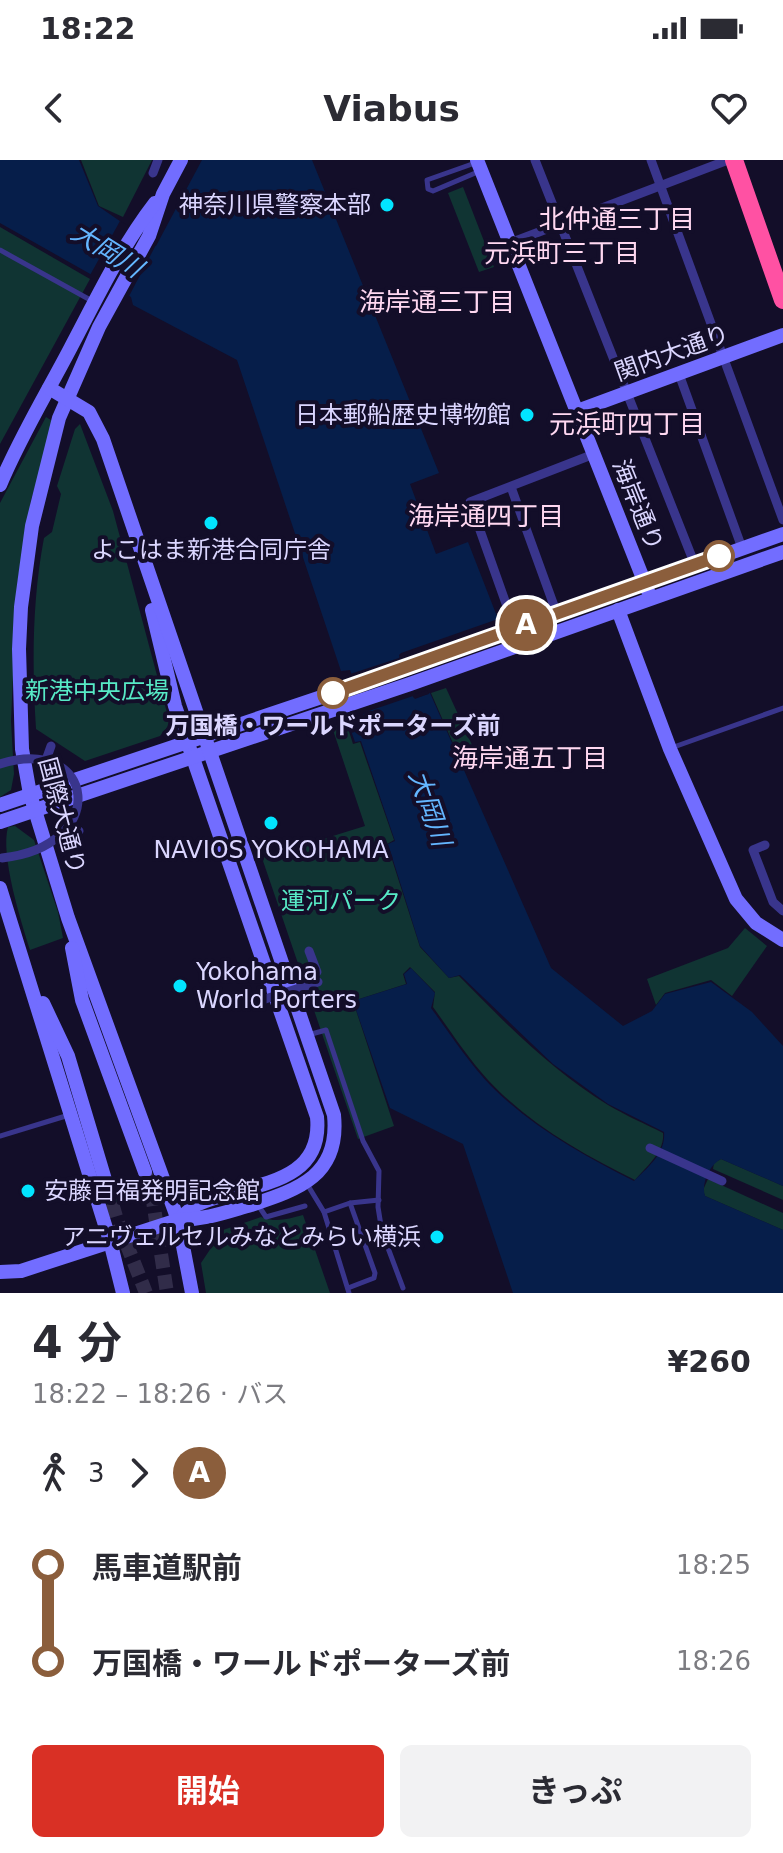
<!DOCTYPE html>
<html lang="ja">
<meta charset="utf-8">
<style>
body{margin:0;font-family:"DejaVu Sans","Noto Sans JP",sans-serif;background:#f2f2f3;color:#2b2b33;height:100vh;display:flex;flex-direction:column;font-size:30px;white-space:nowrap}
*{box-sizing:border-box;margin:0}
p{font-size:26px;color:#7c7c81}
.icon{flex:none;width:44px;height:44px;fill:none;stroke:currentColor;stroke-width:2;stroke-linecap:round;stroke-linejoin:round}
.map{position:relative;height:1133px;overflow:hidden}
.drawer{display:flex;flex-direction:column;background:#fff;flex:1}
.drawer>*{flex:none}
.badge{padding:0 16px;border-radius:26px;font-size:28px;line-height:52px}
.map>.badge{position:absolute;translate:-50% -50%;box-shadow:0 0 0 4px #fff}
.legs{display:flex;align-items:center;gap:12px;height:88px;padding:0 32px;font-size:26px}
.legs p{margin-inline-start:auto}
.headline{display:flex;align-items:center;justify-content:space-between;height:136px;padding:0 32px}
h1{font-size:44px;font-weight:700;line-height:60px}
.primary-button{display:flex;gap:16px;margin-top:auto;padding:16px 32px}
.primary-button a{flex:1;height:92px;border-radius:12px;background:#d93025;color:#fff;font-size:32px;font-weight:700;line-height:92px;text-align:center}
.primary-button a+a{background:#f2f2f3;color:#2b2b33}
ul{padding:0 32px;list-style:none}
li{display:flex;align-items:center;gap:28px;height:96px;font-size:30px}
li i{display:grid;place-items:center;width:12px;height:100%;margin:0 10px;background:currentColor}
li i::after{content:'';width:20px;height:20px;margin:-10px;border:6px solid;border-radius:50%;background:#fff}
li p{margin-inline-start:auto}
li:first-child i{background:linear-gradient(#0000 50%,currentColor 0)}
li:last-child i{background:linear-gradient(currentColor 50%,#0000 0)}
.status{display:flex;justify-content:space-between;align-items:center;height:56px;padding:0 40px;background:#fff;direction:ltr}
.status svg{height:22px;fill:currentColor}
header{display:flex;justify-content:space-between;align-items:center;height:104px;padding:0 32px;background:#fff;font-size:36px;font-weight:700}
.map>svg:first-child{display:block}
.green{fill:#103433}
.water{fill:#061e4a}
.pier{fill:#130e29}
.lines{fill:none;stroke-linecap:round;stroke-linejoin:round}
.secondary-tunnel{stroke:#312c49;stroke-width:14;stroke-dasharray:14 7;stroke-linecap:butt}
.lane{stroke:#39358c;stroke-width:5}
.street{stroke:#39358c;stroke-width:9}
.secondary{stroke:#726dff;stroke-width:14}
.highway{stroke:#ff51a3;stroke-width:18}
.street-bridge{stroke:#39358c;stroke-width:9}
.line-1-casing{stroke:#fff;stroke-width:18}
.line-1{stroke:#8b5e3c;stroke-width:12}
.poi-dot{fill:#02e4ff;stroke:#130e29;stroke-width:3}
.stop-1-dot{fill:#fff;stroke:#8b5e3c;stroke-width:4}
.labels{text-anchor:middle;stroke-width:8;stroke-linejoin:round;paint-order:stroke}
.poi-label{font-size:24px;fill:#dbd6ff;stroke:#130e29;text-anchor:end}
.street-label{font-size:24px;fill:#dbd6ff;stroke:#130e29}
.park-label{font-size:24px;fill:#57eac6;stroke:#130e29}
.stop-label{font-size:24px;font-weight:bold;fill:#dbd6ff;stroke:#130e29}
.neighbourhood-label{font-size:26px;fill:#ffd8f1;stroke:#130e29}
.water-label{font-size:26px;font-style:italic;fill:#64b6ff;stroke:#130e29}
</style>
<div class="status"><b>18:22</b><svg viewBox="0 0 49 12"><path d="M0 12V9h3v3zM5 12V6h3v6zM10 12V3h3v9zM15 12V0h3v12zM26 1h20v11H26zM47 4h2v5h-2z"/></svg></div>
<header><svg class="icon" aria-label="back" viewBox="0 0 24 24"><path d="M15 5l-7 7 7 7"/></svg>Viabus<svg class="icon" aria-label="heart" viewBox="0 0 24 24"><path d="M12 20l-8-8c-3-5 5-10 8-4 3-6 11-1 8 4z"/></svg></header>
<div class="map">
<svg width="783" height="1133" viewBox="0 0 783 1133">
<rect width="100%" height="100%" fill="#130e29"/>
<g class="green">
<polygon points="81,0 152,0 123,57 99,46"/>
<polygon points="463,27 494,107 479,112 448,33"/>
<polygon points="0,67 90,119 0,284"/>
<polygon points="46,257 54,262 31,340 17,425 11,561 14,614 11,630 0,637 0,343"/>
<path d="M80 264 113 351 170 564 160 576 85 601 36 569C32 505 32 441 44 378L52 372 61 334 57 326 75 269Z"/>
<polygon points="446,528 478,598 463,606 431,533"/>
<path d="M346 562 353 584 360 582 394 680 387 684 420 787 449 818 459 816C505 863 551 910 608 945 625 955 645 964 663 973 665 992 646 1007 635 1020 582 994 529 964 488 920 468 898 451 872 433 847L435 832 410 807 403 814 406 824 353 841 394 966 358 979 262 698 365 666 332 567Z"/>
<path d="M15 666 34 680 58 752 63 778 30 790C21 761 0 695 8 667Z"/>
<polygon points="745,768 767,786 732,836 711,820 665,833 656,845 647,819 728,788"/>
<polygon points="721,999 783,1026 783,1040 713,1009 714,1003"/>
<polygon points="147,1014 151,1017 150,1034 109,1046 104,1041 101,1028 108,1033 112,1025 120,1029 123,1021 132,1026 136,1017 144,1022"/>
<polygon points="708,1019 783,1053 783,1070 705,1036 703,1030"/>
<path d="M303 1055 330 1133H206L201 1103 223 1070 261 1057C276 1063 288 1059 303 1055Z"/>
</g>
<path class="water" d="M0 0H79L98 46 156 86 202 0H312L439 313 410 324 436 394 468 382 498 459 401 493 399 495 413 537 415 539 430 533 551 808 623 866 652 851 665 834 711 822 752 852 783 886V1026L721 999C709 1005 701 1024 705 1036L783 1070V1133H513L463 984 390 948 353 841 407 824 404 814 411 808 435 833 431 848C450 874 469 903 491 926 532 967 584 996 634 1021 648 1007 666 993 664 972L608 944 553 904 460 815 449 818 420 786 388 684 395 681 361 581 355 582 348 562 362 557 365 552 350 510 341 511 237 200 133 145 131 137 0 63Z"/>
<g class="pier">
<polygon points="120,61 158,81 127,140 89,117"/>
<polygon points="412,490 413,493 404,496 416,534 427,530 429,534 416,538 413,536 363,553 357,557 356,555 361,552 347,513 342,512 348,511 350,514 399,498 401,494"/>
</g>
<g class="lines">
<g class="secondary-tunnel">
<polyline points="145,1012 153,1041 167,1133"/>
<polyline points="106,1023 117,1060 146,1133"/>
</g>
<g class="lane">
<polyline points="475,3 427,20 428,29 433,31 480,11"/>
<polyline points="0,90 94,142"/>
<polyline points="671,588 783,548"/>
<polyline points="308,875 326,870 363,981 379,1011 378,1047 382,1072 403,1128"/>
<polyline points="0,976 69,955"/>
<polyline points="307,1024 324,1052 349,1133"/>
<polyline points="258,1045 266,1057 305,1046"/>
<polyline points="324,1052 350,1043 379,1040"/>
<polyline points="348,1128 374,1118 375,1113 350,1043"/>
</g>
<g class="street">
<polyline points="535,0 695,405"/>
<polyline points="651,0 783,360"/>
<polyline points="153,13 158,0"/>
<polyline points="510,83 728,0"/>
<polyline points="679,214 742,388"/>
<polyline points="511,327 557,454"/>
<polyline points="515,469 470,342 594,294"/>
<polyline points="46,600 51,586"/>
<polyline points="70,666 79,671"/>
<polyline points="765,685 753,690 773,742 783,751"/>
<polyline points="309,791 317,812 309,815 313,824"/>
<polyline points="650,988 722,1021"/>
</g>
<g class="secondary">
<polyline points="181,0 163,34 149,76 99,167 59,258 32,366 21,447 19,489 22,589 30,634 68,758 178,1060 192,1133"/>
<polyline points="477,0 648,431"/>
<polyline points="577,251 783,175"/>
<path d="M0 325C20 277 47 233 71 187 97 138 121 87 155 43"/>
<path d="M152 450 175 546 317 957C324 1028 245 1023 198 1044 191 1048 184 1055 178 1060"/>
<polyline points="618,450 670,589 736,739 756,763 783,780"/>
<polyline points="0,645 405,509 783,374"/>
<polyline points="0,662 410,524 783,392"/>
<polyline points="0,728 110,1081 123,1133"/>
<polyline points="72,788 82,840 145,1012"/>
<polyline points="43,843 68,896 106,1023"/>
<path d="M0 1112 21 1111 178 1060C208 1059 223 1053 251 1045 300 1029 340 1015 334 955L103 279 89 252 49 228"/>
</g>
<polyline class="highway" points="734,0 783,140"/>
<g class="street-bridge">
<path d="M0 604C96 574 111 686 2 698"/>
<polyline points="256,842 318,822"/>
</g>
</g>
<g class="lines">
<g class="line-1-casing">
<polyline id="line-1" points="333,533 719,396"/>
</g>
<use href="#line-1" class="line-1"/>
</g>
<g class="poi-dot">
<circle cx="387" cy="45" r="8"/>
<circle cx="527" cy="255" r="8"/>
<circle cx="211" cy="363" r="8"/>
<circle cx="271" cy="663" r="8"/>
<circle cx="180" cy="826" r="8"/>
<circle cx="28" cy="1031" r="8"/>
<circle cx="437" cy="1077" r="8"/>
</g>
<g class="stop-1-dot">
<circle cx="719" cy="396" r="14"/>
<circle cx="333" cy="533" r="14"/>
</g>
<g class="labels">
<g class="poi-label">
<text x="371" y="53">神奈川県警察本部</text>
<text x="511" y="263">日本郵船歴史博物館</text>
<text x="211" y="398" text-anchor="middle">よこはま新港合同庁舎</text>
<text x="271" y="698" text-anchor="middle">NAVIOS YOKOHAMA</text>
<text x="196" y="820" text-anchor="start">Yokohama<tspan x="196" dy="28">World Porters</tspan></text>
<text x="44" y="1039" text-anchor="start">安藤百福発明記念館</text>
<text x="421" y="1085">アニヴェルセルみなとみらい横浜</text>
</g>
<g class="street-label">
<text transform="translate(672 193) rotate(-20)" y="8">関内大通り</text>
<text transform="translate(638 345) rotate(68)" y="8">海岸通り</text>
<text transform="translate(62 656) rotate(75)" y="8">国際大通り</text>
</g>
<g class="park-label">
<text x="97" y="539">新港中央広場</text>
<text x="341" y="749">運河パーク</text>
</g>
<g class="stop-label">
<text x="333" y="574">万国橋・ワールドポーターズ前</text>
</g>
<g class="neighbourhood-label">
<text x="617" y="68">北仲通三丁目</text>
<text x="562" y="102">元浜町三丁目</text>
<text x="437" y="151">海岸通三丁目</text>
<text x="627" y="273">元浜町四丁目</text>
<text x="486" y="365">海岸通四丁目</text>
<text x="530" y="607">海岸通五丁目</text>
</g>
<g class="water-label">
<text transform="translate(107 90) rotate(32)" y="9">大岡川</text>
<text transform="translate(430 648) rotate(71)" y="9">大岡川</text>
</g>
</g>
</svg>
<b class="badge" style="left:526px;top:465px;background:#8b5e3c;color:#fff">A</b>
</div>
<section class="drawer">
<div class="headline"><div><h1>4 分</h1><p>18:22 – 18:26 · バス</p></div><b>¥260</b></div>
<div class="legs"><svg class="icon" aria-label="walk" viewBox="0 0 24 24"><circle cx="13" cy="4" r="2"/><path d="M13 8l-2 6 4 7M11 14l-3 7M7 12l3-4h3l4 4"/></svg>3<svg class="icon" aria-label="forward" viewBox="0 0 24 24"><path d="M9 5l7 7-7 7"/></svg><b class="badge" style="background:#8b5e3c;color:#fff">A</b></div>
<ul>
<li><i style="color:#8b5e3c"></i><b>馬車道駅前</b><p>18:25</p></li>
<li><i style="color:#8b5e3c"></i><b>万国橋・ワールドポーターズ前</b><p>18:26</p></li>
</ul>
<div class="primary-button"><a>開始</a><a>きっぷ</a></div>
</section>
